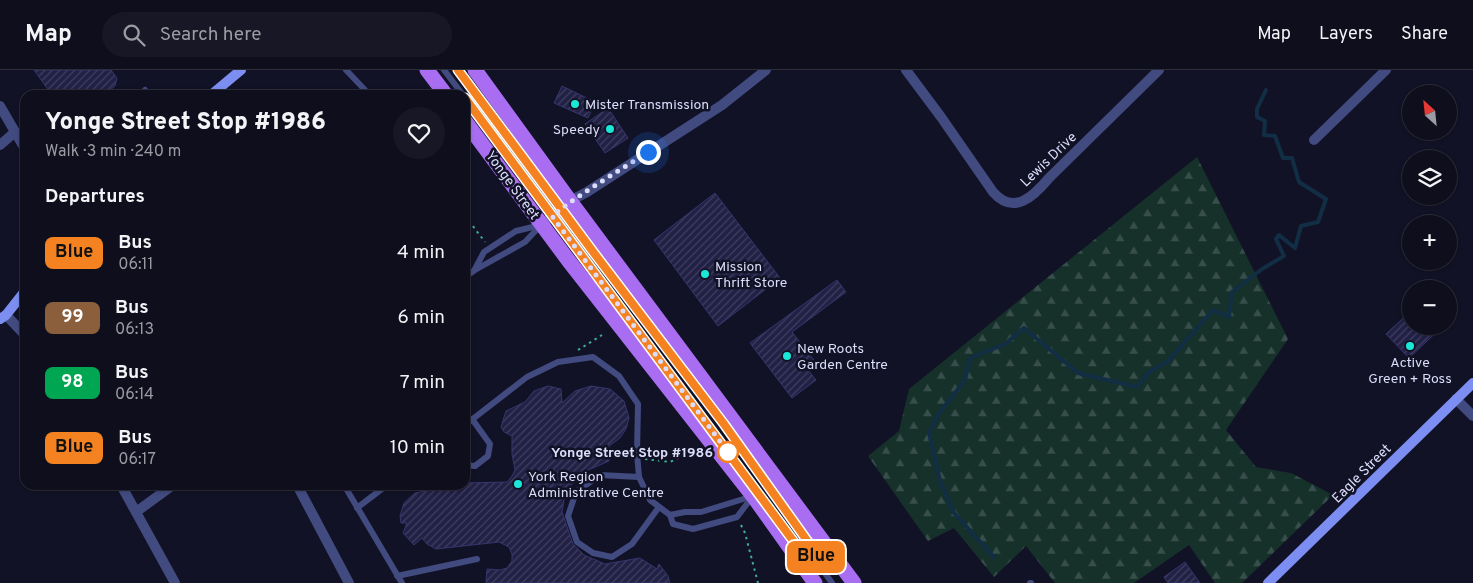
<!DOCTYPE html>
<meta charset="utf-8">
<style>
body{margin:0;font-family:Overpass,sans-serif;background:#171725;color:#f1f3f6;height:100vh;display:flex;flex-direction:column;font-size:19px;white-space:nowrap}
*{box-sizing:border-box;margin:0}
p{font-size:16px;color:#9b9ca3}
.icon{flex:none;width:28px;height:28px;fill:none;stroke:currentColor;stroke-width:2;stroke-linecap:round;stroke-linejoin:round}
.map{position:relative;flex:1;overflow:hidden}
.side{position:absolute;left:20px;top:20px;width:450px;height:400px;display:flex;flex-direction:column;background:#0e0e1c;border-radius:15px;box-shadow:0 1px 4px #0004,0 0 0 1px #2e2e3b}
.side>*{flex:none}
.badge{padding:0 10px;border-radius:8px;font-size:18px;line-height:32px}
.needle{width:32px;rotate:333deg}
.controls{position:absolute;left:1402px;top:15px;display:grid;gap:10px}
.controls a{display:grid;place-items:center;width:55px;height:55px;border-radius:50%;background:#0e0e1c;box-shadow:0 1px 4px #0004,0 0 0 1px #2e2e3b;font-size:25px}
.you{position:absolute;width:25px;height:25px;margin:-12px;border:4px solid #fff;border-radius:50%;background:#1a73e8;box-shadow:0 0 0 8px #1a73e833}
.map>.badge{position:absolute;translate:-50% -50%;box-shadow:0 0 0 2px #fff}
h2{padding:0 25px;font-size:19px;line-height:45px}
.round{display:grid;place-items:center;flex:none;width:52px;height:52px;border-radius:26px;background:#171725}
.overview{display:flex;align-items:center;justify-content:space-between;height:85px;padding:0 25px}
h1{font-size:24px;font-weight:800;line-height:38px}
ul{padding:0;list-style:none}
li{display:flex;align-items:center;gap:15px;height:65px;padding:0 25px}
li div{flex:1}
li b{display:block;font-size:19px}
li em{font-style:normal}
li .badge{min-width:55px;font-weight:700;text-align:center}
header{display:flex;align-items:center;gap:30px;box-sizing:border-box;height:70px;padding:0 25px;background:#0e0e1c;border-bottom:1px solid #2e2e3b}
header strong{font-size:24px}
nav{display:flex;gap:28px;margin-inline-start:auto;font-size:18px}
.search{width:350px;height:45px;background:#171725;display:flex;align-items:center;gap:12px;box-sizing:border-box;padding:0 18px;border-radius:28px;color:#9b9ca3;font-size:19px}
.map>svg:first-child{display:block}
.forest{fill:url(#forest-firs)}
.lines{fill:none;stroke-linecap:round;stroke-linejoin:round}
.stream{stroke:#122e45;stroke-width:4}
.building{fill:url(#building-hatch);stroke:#36356f}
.path{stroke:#3dae93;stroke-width:2;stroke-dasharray:2.5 4;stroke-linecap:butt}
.lane{stroke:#424b80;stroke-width:6}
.street{stroke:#424b80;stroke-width:10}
.secondary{stroke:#7c8ef1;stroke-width:10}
.primary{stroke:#a86df0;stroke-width:15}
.line-casing{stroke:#fff;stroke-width:11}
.line{stroke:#f58220;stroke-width:8}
.walk{stroke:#dbddfb;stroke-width:5;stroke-dasharray:0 9}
.poi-dot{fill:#1be7d8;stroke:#121226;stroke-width:2}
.stop-dot{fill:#fff;stroke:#f58220;stroke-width:2.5}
.labels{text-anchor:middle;stroke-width:5;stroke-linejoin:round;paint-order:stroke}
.poi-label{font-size:14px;fill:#dbddfb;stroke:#121226;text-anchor:start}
.street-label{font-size:14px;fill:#dbddfb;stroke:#121226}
.stop-label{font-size:14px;font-weight:bold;fill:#dbddfb;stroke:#121226;text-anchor:end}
</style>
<header>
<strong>Map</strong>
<div class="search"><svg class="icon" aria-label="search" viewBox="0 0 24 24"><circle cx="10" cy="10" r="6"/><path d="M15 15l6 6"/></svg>Search here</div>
<nav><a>Map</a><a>Layers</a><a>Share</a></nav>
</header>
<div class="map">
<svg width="1473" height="513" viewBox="0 0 1473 513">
<defs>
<pattern id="forest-firs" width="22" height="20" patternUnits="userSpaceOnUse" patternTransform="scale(1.25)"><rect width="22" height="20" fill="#16302a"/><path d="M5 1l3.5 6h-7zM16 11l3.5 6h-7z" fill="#374e4a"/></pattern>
<pattern id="building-hatch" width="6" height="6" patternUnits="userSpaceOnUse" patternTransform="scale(1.25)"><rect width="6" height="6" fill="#212045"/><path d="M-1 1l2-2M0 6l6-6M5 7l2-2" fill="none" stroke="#414061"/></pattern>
</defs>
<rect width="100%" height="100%" fill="#121226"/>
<polygon class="forest" points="1197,87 1288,269 1226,360 1256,397 1291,403 1333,425 1242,513 1215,513 1189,475 1134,513 1055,513 1026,476 994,507 954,458 928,471 868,386 899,361 909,319"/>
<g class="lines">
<polyline class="stream" points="994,487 954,443 940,411 929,363 937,346 965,310 970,288 1005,274 1024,258 1078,303 1137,317 1149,302 1168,291 1213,240 1229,247 1232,222 1262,199 1284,186 1276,169 1279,165 1295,178 1301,156 1318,152 1326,129 1299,112 1292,88 1283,88 1275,66 1264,65 1265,51 1257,47 1257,39 1266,20"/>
</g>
<g class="building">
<polygon points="34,0 111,0 117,8 115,16 104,25 52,25"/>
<polygon points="562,16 595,32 588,48 554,33"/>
<polygon points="608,38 628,68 605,83 585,54"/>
<polygon points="715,123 780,208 718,256 654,170"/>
<polygon points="837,210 846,222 792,262 816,293 808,300 816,310 792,328 750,273"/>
<polygon points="1411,241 1411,256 1443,256 1409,288 1386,264"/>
<polygon points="548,316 561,319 562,333 575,321 591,316 610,319 624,331 629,348 626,359 620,368 609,376 609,391 579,404 565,424 562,442 573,474 584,485 605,494 640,488 657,499 659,494 668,506 670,513 486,513 487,499 500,500 507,498 512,491 512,484 509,477 499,472 436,479 427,474 422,468 414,475 403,463 407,453 401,453 400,446 404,433 415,423 455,415 465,415 465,413 507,412 512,406 515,400 512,384 512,366 504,362 501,357 506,341 525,332 534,321"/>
<polygon points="1185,492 1200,513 1168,513 1164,507"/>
</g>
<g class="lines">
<g class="path">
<polyline points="469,151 485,172"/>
<polyline points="578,280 602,265"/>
<polyline points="645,389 670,392 694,381"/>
<polyline points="741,455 745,463 758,513"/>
</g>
<g class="lane">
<polyline points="346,0 365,20 366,25"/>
<polyline points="444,0 463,25"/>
<polyline points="458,0 594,183 724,354 811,476 822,499 832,513"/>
<polyline points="145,20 149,25"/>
<polyline points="465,28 729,384"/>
<polyline points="475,199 484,182 516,161 541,155"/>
<polyline points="465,207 475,200 525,172 541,155"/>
<polyline points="465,355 527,307 558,292 593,287 619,306 638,334 637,383 639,407 650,430 670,445 673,454 693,459 737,447 753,426"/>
<polyline points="465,395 475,396 488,386 490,374 472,349"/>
<polyline points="639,407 600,405 576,422 568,446 577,472 593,483 612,487 632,474 659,437"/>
<polyline points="344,415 402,513"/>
<polyline points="357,438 387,415"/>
<polyline points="670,445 685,442 701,442 753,426"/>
<polyline points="800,480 821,498"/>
<polyline points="397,506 477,489"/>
<polyline points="1030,513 1031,513"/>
</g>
<g class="street">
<path d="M906 0 941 47 993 122C1014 146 1034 126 1049 108L1159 0"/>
<polyline points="0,36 25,79"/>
<polyline points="1314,70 1386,0"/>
<polyline points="0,75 15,62"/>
<polyline points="542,154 570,131 587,122 722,35 766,0"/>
<polyline points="6,245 25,265"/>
<polyline points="1456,329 1473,346"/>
<polyline points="121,415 175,513"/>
<polyline points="297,415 349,513"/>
<polyline points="136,442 173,415"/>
</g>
<g class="secondary">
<polyline points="211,25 241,0"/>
<polyline points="0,249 6,245 25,221"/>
<polyline points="1268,513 1473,313"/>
</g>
<g class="primary">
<polyline points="427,0 446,25"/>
<polyline points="475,0 570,131 854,513"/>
<polyline points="465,51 568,190 753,426 815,513"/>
</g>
</g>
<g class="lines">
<g class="line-casing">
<polyline id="line" points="458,0 594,183 724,354 811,476 822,499 803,484 465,28"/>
</g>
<use href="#line" class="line"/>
<path class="walk" d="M648 82C616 103 582 122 552 146L728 382"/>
</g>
<g class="poi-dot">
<circle cx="575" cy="34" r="5"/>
<circle cx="610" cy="59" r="5"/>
<circle cx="705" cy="204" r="5"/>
<circle cx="1410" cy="276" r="5"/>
<circle cx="787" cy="286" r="5"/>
<circle cx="518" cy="414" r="5"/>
</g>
<circle class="stop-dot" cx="728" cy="382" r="10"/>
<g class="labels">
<g class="poi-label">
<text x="585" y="39">Mister Transmission</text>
<text x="600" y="64" text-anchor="end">Speedy</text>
<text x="715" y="201">Mission<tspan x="715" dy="16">Thrift Store</tspan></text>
<text x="797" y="283">New Roots<tspan x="797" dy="16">Garden Centre</tspan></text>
<text x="1410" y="297" text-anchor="middle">Active<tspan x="1410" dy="16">Green + Ross</tspan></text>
<text x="528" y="411">York Region<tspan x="528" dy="16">Administrative Centre</tspan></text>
</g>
<g class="street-label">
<text transform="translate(1048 89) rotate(-44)" y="5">Lewis Drive</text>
<text transform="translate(513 115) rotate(54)" y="5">Yonge Street</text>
<text transform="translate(1361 403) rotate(-45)" y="5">Eagle Street</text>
</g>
<g class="stop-label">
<text x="713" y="387">Yonge Street Stop #1986</text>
</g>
</g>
</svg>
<div class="controls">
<a><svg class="needle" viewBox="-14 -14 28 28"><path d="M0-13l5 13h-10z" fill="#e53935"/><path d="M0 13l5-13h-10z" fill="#9b9ca3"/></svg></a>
<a><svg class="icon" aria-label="layers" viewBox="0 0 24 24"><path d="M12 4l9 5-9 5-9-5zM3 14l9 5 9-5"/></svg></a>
<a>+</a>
<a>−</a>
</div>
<div class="you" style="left:648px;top:82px"></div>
<b class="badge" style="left:816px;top:487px;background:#f58220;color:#111">Blue</b>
<section class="side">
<div class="overview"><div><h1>Yonge Street Stop #1986</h1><p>Walk · 3 min · 240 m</p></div><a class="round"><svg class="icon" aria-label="heart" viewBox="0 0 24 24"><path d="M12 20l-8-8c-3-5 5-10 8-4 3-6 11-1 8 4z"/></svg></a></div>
<h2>Departures</h2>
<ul>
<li><span class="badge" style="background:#f58220;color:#111">Blue</span><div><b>Bus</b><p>06:11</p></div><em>4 min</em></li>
<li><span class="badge" style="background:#8b5e3c;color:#fff">99</span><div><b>Bus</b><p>06:13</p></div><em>6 min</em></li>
<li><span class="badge" style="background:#00a651;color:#fff">98</span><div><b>Bus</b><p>06:14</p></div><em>7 min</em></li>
<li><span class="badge" style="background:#f58220;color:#111">Blue</span><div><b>Bus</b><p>06:17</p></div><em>10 min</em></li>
</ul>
</section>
</div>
